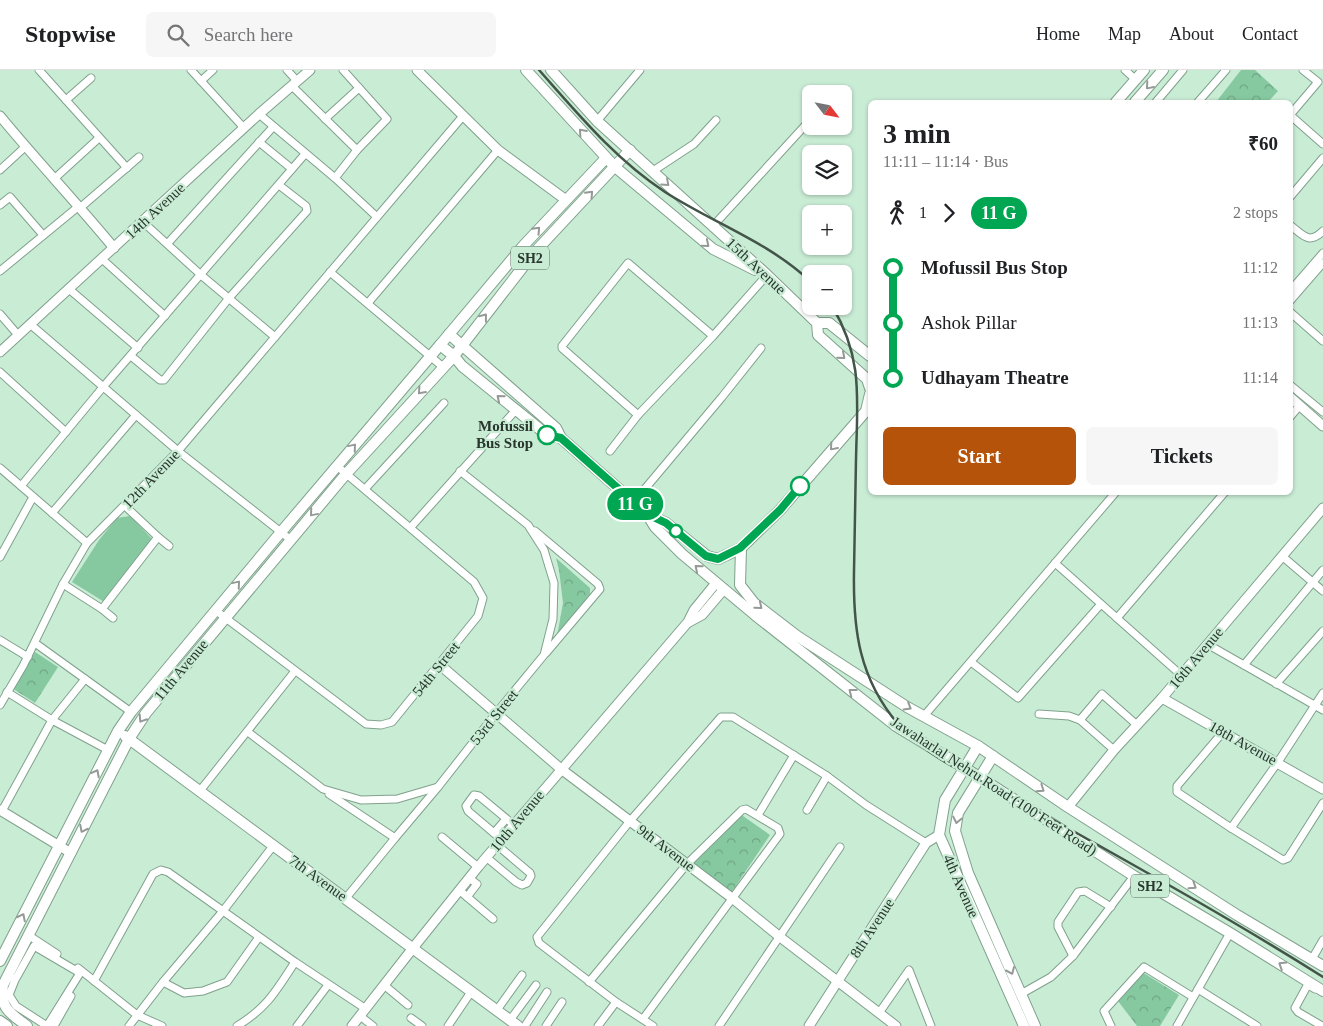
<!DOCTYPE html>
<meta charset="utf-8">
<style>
body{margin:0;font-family:Georgia,serif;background:#f6f6f6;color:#202124;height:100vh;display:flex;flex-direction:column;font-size:19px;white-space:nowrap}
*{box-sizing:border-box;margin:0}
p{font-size:16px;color:#757577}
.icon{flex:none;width:28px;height:28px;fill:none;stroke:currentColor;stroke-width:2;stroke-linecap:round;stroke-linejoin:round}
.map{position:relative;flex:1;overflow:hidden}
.side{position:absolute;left:868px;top:30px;width:425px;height:395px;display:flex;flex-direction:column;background:#fff;border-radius:8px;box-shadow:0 1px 4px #0004}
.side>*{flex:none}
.badge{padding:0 10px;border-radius:16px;font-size:18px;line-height:32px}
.needle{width:32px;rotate:122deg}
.tools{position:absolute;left:802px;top:15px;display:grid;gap:10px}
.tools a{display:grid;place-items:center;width:50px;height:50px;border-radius:8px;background:#fff;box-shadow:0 1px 4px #0004;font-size:25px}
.map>.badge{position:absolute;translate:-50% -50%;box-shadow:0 0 0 2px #fff}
.legs{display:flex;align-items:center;gap:8px;height:55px;padding:0 15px;font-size:16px}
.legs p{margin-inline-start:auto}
.summary{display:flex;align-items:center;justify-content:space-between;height:85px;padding:0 15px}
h1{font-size:28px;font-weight:700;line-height:38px}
.cta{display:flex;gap:10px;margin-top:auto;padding:10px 15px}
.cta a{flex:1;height:58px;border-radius:8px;background:#b45309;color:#fff;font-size:20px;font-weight:700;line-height:58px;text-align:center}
.cta a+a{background:#f6f6f6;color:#202124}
ul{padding:0 15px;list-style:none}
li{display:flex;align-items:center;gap:18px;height:55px;font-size:19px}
li i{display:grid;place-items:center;width:8px;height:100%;margin:0 6px;background:currentColor}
li i::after{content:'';width:12px;height:12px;margin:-6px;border:4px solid;border-radius:50%;background:#fff}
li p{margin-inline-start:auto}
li:first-child i{background:linear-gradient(#0000 50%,currentColor 0)}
li:last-child i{background:linear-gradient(currentColor 50%,#0000 0)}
header{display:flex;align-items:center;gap:30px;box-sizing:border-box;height:70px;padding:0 25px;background:#fff;border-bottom:1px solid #e0e0e0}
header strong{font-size:24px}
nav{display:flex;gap:28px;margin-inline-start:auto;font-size:18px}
.search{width:350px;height:45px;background:#f6f6f6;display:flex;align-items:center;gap:12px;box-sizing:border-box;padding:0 18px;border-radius:8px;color:#757577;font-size:19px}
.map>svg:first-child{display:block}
.grass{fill:#86c9a0}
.forest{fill:url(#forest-crowns)}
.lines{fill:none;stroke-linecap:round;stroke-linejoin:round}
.minor-casing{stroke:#80a18c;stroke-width:9}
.tertiary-casing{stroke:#80a18c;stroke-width:11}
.secondary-casing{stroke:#80a18c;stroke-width:12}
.primary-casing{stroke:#80a18c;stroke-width:12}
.minor{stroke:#fff;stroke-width:7}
.tertiary{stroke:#fff;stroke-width:9}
.secondary{stroke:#fff;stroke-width:10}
.primary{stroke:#fff;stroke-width:10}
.rail{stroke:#435449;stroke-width:2.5}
.oneway{stroke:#949a96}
.line-1-casing{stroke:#fff;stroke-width:11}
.line-1{stroke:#00a651;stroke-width:8}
.stop-1-dot{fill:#fff;stroke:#00a651;stroke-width:2.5}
.labels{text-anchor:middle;stroke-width:4.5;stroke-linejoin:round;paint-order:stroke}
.shield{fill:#c9ecd5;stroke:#586d5f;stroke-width:1}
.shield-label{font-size:14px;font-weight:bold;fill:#28362d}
.street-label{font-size:15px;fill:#28362d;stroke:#c9ecd5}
.stop-label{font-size:15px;font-weight:bold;fill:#28362d;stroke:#c9ecd5;text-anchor:end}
</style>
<header>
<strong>Stopwise</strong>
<div class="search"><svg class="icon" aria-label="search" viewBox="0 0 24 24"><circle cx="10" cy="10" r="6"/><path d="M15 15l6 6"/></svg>Search here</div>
<nav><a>Home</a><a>Map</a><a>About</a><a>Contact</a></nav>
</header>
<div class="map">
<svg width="1323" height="956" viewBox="0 0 1323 956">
<defs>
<pattern id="forest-crowns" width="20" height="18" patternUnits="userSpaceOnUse" patternTransform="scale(1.25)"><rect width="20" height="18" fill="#86c9a0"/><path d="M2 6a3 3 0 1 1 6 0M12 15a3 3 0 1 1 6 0" fill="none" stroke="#6ea483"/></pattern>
</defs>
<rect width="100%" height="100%" fill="#c9ecd5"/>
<polygon class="grass" points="130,446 154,471 106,533 72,512 99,470 117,448"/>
<g class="forest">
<polygon points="1241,0 1255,0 1278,21 1268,32 1216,32"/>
<polygon points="556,488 590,518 590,524 557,566 563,533 559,500"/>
<polygon points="35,582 58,597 35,633 12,618"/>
<polygon points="736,741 770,765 729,826 690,795"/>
<polygon points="1142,902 1179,925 1160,956 1137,956 1118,931"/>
</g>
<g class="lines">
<g class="minor-casing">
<g id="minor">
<polyline points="39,0 127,98"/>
<polyline points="191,0 244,58"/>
<polyline points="287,0 297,11"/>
<polyline points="1125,0 1136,10"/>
<polyline points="201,11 213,0"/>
<polyline points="292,16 357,80 387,49 343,0"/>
<polyline points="66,30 91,8"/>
<polyline points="1156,32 1183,0"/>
<polyline points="1198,32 1226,0"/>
<polyline points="259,44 335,108 377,147"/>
<polyline points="1290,45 1318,12 1303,0"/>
<polyline points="1290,45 1323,74"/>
<polyline points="325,49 359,18"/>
<polyline points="597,51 640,0"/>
<polyline points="259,72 292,99"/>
<polyline points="0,100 25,77"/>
<polyline points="653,101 694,74 716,50"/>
<polyline points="335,108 357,80"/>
<polyline points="54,109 99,68"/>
<polyline points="1290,127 1323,88"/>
<polyline points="0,135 10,127 43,165"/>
<polyline points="81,137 139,87"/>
<polyline points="143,152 201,205 275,267"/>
<path d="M1290 155C1303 165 1309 175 1323 161"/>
<polyline points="713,156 811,49"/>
<polyline points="168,173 273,57"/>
<polyline points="102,189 165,246"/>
<polyline points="0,201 79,136"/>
<polyline points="330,202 443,297"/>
<polyline points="69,219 138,278"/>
<polyline points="1290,221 1323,183"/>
<polyline points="1290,231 1323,193"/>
<polyline points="368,233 498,80"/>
<polyline points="1290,242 1323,271"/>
<polyline points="0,244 18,265"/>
<polyline points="30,254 178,381 291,470"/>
<polyline points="131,286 160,310 164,310 229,228 307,141 306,136 279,115"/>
<polyline points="0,302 66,362"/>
<polyline points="1290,315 1323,342"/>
<polyline points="638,345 562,278 562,276 628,193 713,266"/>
<polyline points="1290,347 1300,335"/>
<polyline points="610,381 638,345 713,266 767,205"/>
<polyline points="0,398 87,473"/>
<polyline points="21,416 103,317 305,84"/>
<polyline points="365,419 444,333"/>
<polyline points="633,433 722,327 761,278"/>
<polyline points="52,443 136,345"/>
<polyline points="411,457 515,341"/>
<polyline points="535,461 598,514 600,519 546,583"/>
<polyline points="158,467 169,476"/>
<polyline points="1282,486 1323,521"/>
<polyline points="0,487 33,427"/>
<polyline points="1055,493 1181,605"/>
<polyline points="63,514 102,539 158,467 125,436"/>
<polyline points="102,539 113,548"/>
<polyline points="215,540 366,654 381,655 392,652 478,546 483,528 474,512 337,396"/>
<polyline points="1117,548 1225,422"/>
<polyline points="0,570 28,587"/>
<polyline points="35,573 131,642"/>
<polyline points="1207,574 1323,640"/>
<polyline points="971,592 1018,628 1101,534"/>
<polyline points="1244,595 1323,500"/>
<polyline points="1276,614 1323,561"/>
<polyline points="7,622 52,650 108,680"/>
<polyline points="0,635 23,596 63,514 87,473 178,381 463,46"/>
<polyline points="1039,644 1069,646 1080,650"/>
<polyline points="924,646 1116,422"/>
<polyline points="248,662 323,719 361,730 397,729 438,717 497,642 544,585 553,549 554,513 544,480 528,455 460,401"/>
<polyline points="1223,662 1177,716 1177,722 1231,758 1283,790 1288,788 1323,733"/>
<polyline points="1114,680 1080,650 1102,624 1137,655"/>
<polyline points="199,722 295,601"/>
<polyline points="329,724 395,768 438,717"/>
<polyline points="807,740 827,706"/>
<polyline points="2,741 52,650 85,609"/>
<polyline points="758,745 794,685"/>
<polyline points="1231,758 1278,692 1323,623"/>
<polyline points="494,763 506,749"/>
<polyline points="442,767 478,797"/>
<polyline points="501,769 468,741 466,736 474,725 479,726 514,755"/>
<polyline points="486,787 516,812 522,815 527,813 531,806 530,803 497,775"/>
<polyline points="459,820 493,849"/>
<polyline points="467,827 477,814 469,808"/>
<polyline points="346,828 395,768"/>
<polyline points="28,865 57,884"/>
<polyline points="1073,886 1058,857 1058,852 1078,822 1085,821 1111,837"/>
<polyline points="1312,889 1323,870"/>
<polyline points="78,898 137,945 162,956"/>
<polyline points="7,906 15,910 9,925 16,936 47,956 80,903 34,876 15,910"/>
<polyline points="94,911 153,804 161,800 168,802 295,892 366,939"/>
<polyline points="163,912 184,923 203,921 227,912 259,867"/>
<polyline points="589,912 687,794 742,740 746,739 778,758 780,764 643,949"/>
<polyline points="384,915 408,935"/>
<polyline points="1198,919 1257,956"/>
<polyline points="1315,919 1310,916 1307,916 1295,938 1298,942 1322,956"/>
<polyline points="1021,924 1051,907 1073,886 1134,806"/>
<polyline points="497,940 522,905"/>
<polyline points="879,943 909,900 931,956"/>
<polyline points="360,946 373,956"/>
<polyline points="411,948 422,956"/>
<polyline points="510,950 536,915"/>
<polyline points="54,956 71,926"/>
<polyline points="129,956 163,912 223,841 273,776"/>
<path d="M237 956C267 938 276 921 295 892"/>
<polyline points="297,956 328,915"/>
<polyline points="448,956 471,922"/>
<polyline points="525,956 547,922"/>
<polyline points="546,956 562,932"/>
<polyline points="598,956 616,932"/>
<polyline points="653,956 616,932 539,873 537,867 630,751 721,647 733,647 827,706 866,735 926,773"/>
<polyline points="719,956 840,777"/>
<polyline points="1111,956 1104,941 1144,897 1193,927"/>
<polyline points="1177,956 1230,863"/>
</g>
</g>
<g class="tertiary-casing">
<g id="tertiary">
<polyline points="417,0 498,80 566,130"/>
<path d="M0 46C37 91 77 133 114 178"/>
<polyline points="0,282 259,44 310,0"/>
<polyline points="1290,327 1323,356"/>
<polyline points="689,552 702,545 724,519"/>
<polyline points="440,595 561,699 732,828 780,867 896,956"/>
<polyline points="1162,628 1323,719"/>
<polyline points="1068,737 1114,680 1162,628 1323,438"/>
<polyline points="0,740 71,783"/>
<polyline points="352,956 413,878 478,797 688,552 694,540 716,513"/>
<polyline points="809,956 926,773 939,765"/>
</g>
</g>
<g class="secondary-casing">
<g id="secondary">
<polyline points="1116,32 1144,0"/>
<polyline points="1135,32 1163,0"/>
<polyline points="817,253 829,253 870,286"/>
<polyline points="125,666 518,956"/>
<polyline points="978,676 945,730 939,765 1024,956"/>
<polyline points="993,686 958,743 955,761 968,803 1035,956"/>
<polyline points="0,891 118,661 131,642 281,462 440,275"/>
<polyline points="0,951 7,956"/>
<path d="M27 956C10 943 0 939 3 915L129 669 146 643 346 404 454 286"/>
</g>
</g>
<g class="primary-casing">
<g id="primary">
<polyline points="526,0 615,97 713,179 755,200"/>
<polyline points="551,0 597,51 767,205 817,253 818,265 867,309 870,318"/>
<polyline points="606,88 524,175 440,275 454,286 462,296 547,365 561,368 647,444 666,453 707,486 718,489 741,478 780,440 866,341 870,324"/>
<polyline points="449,264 556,358 561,368"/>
<polyline points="454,286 533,184 630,80"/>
<polyline points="647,444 655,457 682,484 755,545 896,656 965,698 1134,806 1230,863 1323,921"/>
<polyline points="741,478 740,515 754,533 797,566 907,637 978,676 1068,737 1237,845 1323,896"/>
</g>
</g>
<use href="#minor" class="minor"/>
<use href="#tertiary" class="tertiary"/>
<use href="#secondary" class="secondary"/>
<use href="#primary" class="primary"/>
<g class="rail">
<path d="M539 0C578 44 615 89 665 122 713 153 769 172 811 212"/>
<path d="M832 236C864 289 857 331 856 390 855 427 855 464 854 502 853 560 859 608 898 654 931 693 989 713 1032 738 1130 793 1228 847 1323 907"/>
</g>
</g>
<defs><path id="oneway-chevron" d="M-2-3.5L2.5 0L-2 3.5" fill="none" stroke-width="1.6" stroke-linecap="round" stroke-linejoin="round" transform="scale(1.25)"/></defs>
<g class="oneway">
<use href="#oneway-chevron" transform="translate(1149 16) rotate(131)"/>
<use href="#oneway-chevron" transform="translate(582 62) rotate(-132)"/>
<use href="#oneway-chevron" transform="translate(666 113) rotate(42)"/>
<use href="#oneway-chevron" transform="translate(590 124) rotate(-47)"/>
<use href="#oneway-chevron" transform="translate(537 160) rotate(-47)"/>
<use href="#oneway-chevron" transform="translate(706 174) rotate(40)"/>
<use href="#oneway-chevron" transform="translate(484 247) rotate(-52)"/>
<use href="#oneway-chevron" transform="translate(842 286) rotate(41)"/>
<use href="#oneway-chevron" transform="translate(421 321) rotate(132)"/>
<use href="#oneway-chevron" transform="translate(500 328) rotate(-140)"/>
<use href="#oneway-chevron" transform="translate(353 377) rotate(-50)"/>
<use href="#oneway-chevron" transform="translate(833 377) rotate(131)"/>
<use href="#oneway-chevron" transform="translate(313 443) rotate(130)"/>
<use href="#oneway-chevron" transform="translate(698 498) rotate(-140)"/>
<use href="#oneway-chevron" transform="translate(237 514) rotate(-50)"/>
<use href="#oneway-chevron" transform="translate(759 536) rotate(39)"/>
<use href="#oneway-chevron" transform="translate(852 622) rotate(-142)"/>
<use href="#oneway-chevron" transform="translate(908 637) rotate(31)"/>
<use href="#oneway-chevron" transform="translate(142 649) rotate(123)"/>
<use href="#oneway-chevron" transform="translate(96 703) rotate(-62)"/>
<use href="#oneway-chevron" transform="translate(1041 719) rotate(34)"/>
<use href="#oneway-chevron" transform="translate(957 750) rotate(102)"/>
<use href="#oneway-chevron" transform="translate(83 759) rotate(117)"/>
<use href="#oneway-chevron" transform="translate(1193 816) rotate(33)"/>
<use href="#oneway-chevron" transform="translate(22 847) rotate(-63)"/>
<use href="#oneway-chevron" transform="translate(1282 895) rotate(-148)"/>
<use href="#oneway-chevron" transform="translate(1011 901) rotate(66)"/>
</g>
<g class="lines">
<g class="line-1-casing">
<polyline id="line-1" points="547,365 561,368 647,444 666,453 706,486 718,489 740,478 780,440 800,416"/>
</g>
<use href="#line-1" class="line-1"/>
</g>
<g class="stop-1-dot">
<circle cx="547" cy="365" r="9"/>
<circle cx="800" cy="416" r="9"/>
<circle cx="676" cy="461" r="6"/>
</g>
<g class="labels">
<g class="shield">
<rect x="511" y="176.5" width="38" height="23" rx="4"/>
<rect x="1131" y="804.5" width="38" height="23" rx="4"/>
</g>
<g class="shield-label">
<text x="530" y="193">SH2</text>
<text x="1150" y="821">SH2</text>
</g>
<g class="street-label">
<text transform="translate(155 141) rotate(-43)" y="5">14th Avenue</text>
<text transform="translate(756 196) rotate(43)" y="5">15th Avenue</text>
<text transform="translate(151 409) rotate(-46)" y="5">12th Avenue</text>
<text transform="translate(1196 588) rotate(-50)" y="5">16th Avenue</text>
<text transform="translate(436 599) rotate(-51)" y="5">54th Street</text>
<text transform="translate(181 600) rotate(-50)" y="5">11th Avenue</text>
<text transform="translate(494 647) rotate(-51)" y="5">53rd Street</text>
<text transform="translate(1243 673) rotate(29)" y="5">18th Avenue</text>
<text transform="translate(994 716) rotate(33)" y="5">Jawaharlal Nehru Road (100 Feet Road)</text>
<text transform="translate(517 751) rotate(-50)" y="5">10th Avenue</text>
<text transform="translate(666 778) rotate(37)" y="5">9th Avenue</text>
<text transform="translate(318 808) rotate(36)" y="5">7th Avenue</text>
<text transform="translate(961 816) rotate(66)" y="5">4th Avenue</text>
<text transform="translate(872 858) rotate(-57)" y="5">8th Avenue</text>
</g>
<g class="stop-label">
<text x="533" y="361">Mofussil<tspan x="533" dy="17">Bus Stop</tspan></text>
</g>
</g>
</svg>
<div class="tools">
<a><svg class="needle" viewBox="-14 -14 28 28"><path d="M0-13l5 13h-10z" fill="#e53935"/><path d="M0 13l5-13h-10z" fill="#757577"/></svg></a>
<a><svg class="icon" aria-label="layers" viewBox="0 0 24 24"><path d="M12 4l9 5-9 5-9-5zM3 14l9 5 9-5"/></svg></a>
<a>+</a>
<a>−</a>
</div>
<b class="badge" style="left:635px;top:434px;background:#00a651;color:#fff">11 G</b>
<section class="side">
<div class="summary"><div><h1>3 min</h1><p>11:11 – 11:14 · Bus</p></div><b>₹60</b></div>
<div class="legs"><svg class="icon" aria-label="walk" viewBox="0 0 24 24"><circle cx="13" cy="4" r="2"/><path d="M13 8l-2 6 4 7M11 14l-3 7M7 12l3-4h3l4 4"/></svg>1<svg class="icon" aria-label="forward" viewBox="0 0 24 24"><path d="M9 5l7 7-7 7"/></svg><b class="badge" style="background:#00a651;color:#fff">11 G</b><p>2 stops</p></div>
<ul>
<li><i style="color:#00a651"></i><b>Mofussil Bus Stop</b><p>11:12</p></li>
<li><i style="color:#00a651"></i><span>Ashok Pillar</span><p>11:13</p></li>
<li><i style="color:#00a651"></i><b>Udhayam Theatre</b><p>11:14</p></li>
</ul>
<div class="cta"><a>Start</a><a>Tickets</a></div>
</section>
</div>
